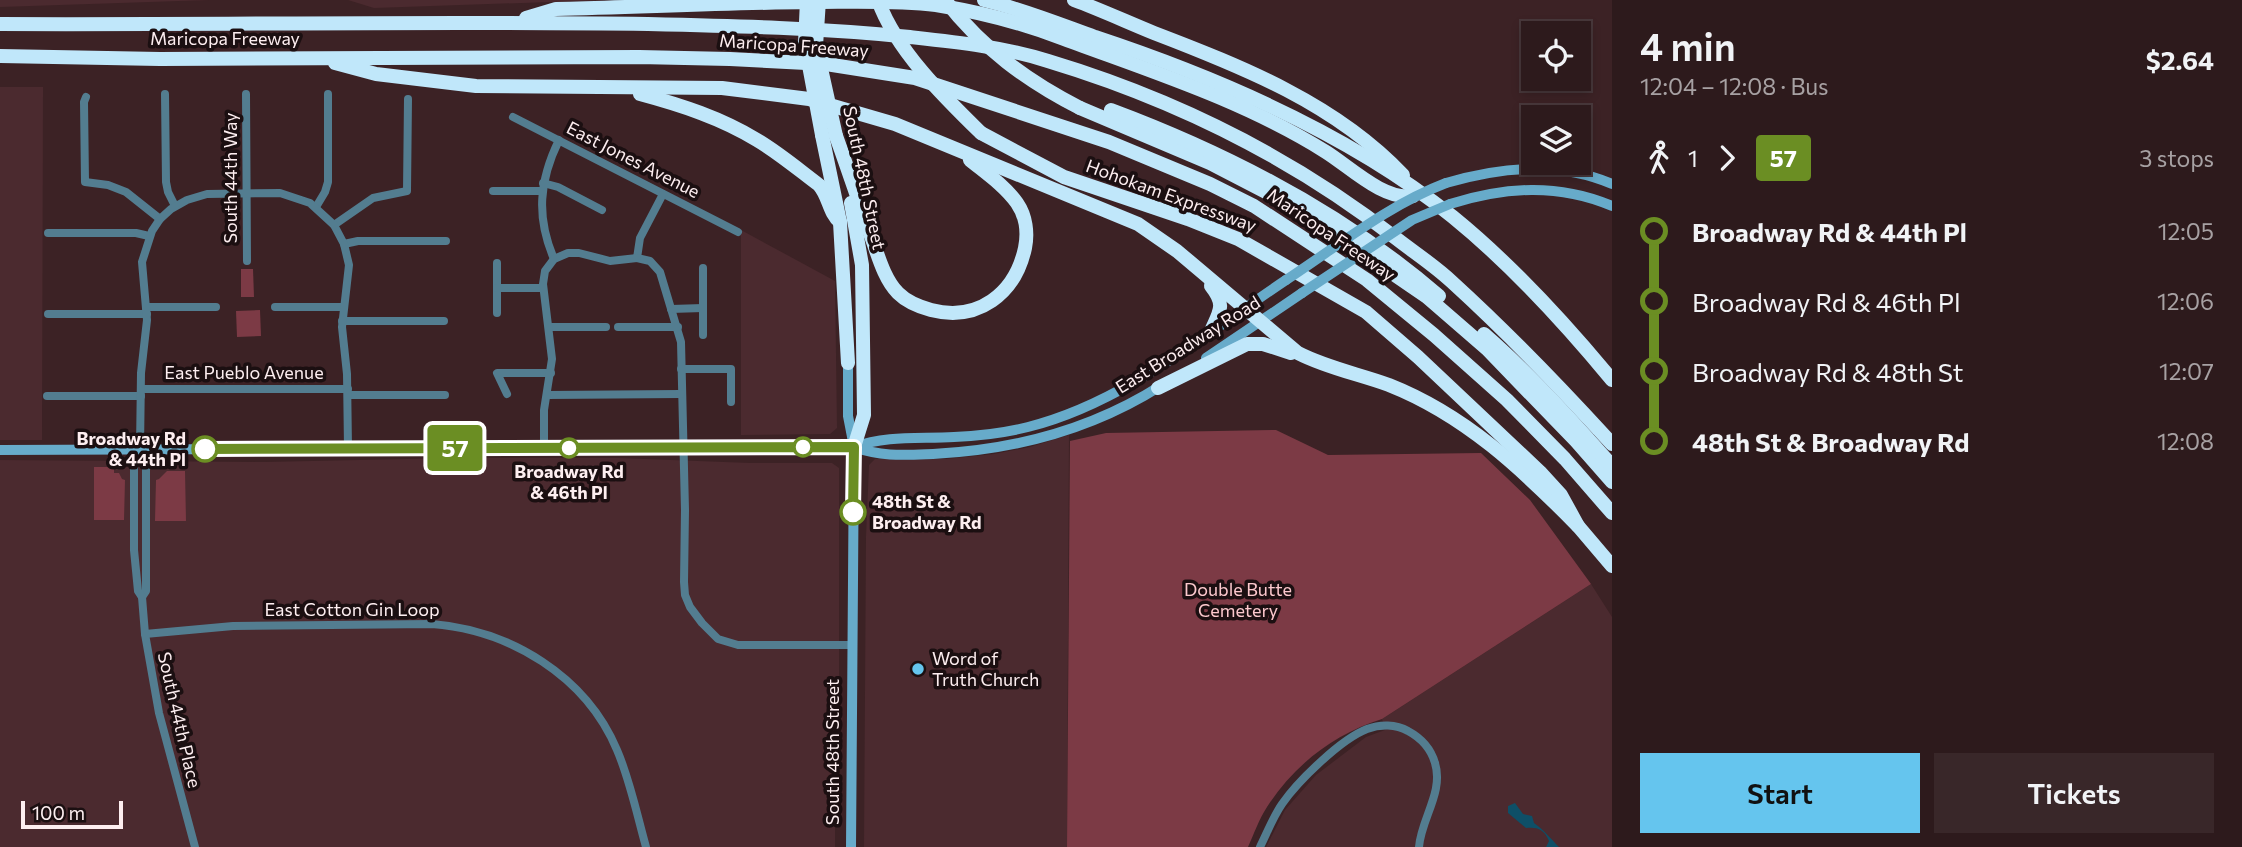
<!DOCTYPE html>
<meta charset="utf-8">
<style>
body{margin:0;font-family:Commissioner,sans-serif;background:#392729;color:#f1f3f6;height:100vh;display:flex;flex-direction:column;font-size:26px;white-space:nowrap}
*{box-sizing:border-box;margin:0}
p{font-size:23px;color:#a7a1a3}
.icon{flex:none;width:38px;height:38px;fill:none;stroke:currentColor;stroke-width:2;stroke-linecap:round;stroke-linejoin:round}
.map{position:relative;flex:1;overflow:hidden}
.panel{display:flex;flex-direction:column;background:#2d1a1c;width:630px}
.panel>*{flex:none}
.badge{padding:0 14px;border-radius:5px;font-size:24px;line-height:46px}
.buttons{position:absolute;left:1521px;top:21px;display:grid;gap:14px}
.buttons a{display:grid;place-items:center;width:70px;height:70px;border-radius:0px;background:#2d1a1c;box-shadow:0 4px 10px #0003,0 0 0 2px #48383b;font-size:35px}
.scale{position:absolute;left:21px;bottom:18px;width:102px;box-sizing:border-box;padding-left:7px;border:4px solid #fdeef0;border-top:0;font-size:19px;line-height:24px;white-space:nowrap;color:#fdeef0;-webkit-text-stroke:5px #1b0f11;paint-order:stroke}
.map>.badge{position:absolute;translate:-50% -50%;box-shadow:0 0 0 4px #fff}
.legs{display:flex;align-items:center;gap:10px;height:77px;padding:0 28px;font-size:23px}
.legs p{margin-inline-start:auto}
.headline{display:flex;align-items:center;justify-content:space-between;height:119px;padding:0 28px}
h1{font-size:38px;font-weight:600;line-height:52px}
.cta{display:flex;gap:14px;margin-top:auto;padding:14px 28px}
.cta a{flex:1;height:80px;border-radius:0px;background:#65c5ee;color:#111;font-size:28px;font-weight:600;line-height:80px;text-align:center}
.cta a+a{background:#392729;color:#f1f3f6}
ul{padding:0 28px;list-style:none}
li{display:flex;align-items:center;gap:24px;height:70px;font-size:26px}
li i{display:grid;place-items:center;width:10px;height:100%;margin:0 9px;background:currentColor}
li i::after{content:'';width:18px;height:18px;margin:-9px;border:5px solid;border-radius:50%;background:#2d1a1c}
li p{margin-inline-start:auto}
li:first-child i{background:linear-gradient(#0000 50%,currentColor 0)}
li:last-child i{background:linear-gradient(currentColor 50%,#0000 0)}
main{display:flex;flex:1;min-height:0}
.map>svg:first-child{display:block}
.built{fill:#4b2a2f}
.green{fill:#7c3a45}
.water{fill:#0e4f67}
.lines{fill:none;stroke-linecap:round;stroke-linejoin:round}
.street{stroke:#537d90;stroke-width:8}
.secondary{stroke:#67abca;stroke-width:10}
.highway{stroke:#c0e7fa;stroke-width:14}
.secondary-bridge{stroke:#67abca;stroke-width:10}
.highway-bridge{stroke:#c0e7fa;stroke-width:14}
.line-1-casing{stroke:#fff;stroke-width:16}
.line-1{stroke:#6b8e23;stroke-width:10}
.stop-1-dot{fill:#fff;stroke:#6b8e23;stroke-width:3.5}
.poi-dot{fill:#65c5ee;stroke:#1b0f11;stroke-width:2.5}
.labels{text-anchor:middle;stroke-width:7;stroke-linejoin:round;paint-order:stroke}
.street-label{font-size:18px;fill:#fdeef0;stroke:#1b0f11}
.stop-label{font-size:18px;font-weight:bold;fill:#fdeef0;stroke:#1b0f11;text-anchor:end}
.park-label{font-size:18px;fill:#fcc8cd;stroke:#1b0f11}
.poi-label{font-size:18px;fill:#fdeef0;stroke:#1b0f11;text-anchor:start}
</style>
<main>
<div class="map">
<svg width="1612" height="847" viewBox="0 0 1612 847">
<rect width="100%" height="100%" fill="#3c2225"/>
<g class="built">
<polygon points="0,0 209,0 0,7"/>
<polygon points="348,0 609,0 374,8"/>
<polygon points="0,87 43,87 42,440 0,440"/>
<polygon points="741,230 835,281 837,428 830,434 741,435"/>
<polygon points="1069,435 1067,847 864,847 866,537 869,465 875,459 946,459 994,454 1030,447"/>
<polygon points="453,458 619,458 750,463 832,463 839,468 839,715 835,766 835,847 0,847 0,460 265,462"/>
<polygon points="1591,584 1612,617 1612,847 1266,847 1285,810 1316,775 1366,737 1385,730 1382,719"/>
</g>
<g class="green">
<polygon points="241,269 253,269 254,297 241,297"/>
<polygon points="260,310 261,336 237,337 236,311"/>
<path d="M1276 430 1328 455 1481 453 1530 500 1591 584 1382 719C1334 734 1294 765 1267 807 1259 819 1254 834 1248 847H1067L1070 441 1106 433Z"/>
<polygon points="94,467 114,467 114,473 119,473 122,479 125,480 124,520 94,520"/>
<polygon points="167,471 185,471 186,521 155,521 156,480 159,479"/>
</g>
<path class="water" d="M1515 803 1523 814 1532 816 1534 823C1544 830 1551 839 1559 847H1546L1549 841C1544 829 1537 827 1526 828L1508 813V806Z"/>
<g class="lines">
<g class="street">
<polyline points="165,94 166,182 168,192 175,206"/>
<polyline points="246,94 247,261"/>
<polyline points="86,97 84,102 85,182 108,185 126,192 160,219"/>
<polyline points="513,117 738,232"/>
<polyline points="543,183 558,187 602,210"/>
<polyline points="493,191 541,191"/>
<polyline points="663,194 640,238 637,258 650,261 660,272 681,342 685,510 684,582 685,595 690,607 702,623 718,639 738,645 852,645"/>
<polyline points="316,207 325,192 328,182 328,94"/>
<polyline points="334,225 373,198 407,191 408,99"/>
<polyline points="48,233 136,233 149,236"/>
<polyline points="344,244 358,241 446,241"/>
<path d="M554 259C536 217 539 181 559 140"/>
<polyline points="497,263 497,313"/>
<polyline points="497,288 543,288"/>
<polyline points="146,307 216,307"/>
<polyline points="275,307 344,307"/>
<polyline points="671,309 703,308"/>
<polyline points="48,314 147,314"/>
<polyline points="342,321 444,321"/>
<polyline points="549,327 606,327"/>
<polyline points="618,327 678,327"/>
<polyline points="703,335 703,268"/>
<polyline points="681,369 731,369 731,402"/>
<polyline points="141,389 348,389"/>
<polyline points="507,394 497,373 551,373"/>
<polyline points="348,395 445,395"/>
<polyline points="547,395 681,394"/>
<polyline points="47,396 141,396"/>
<polyline points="544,448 544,410 552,359 543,284 545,271 554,259 568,253 579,253 610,261 637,258"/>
<polyline points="140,449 146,466 146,591 142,597"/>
<path d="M145 634 233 626 432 624C510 630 586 676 617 750 630 780 637 815 646 847"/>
<polyline points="195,847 159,713 145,634 142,597 138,591 134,550 134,466 140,449 141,373 147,320 142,262 152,231 160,219 171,209 187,200 207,194 280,193 310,203 334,225 344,244 349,265 342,327 347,374 348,448"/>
<path d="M1260 847C1267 833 1273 817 1282 804 1298 781 1341 739 1367 729 1380 724 1396 724 1408 731 1421 738 1431 749 1435 763 1444 792 1421 819 1419 847"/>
</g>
<g class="secondary">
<path d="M1446 183C1501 167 1558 161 1612 184"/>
<path d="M1450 204C1505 187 1558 183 1612 206"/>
<polyline points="1206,358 1302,293"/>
<polyline points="848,363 848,416 854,447 851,847"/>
<path d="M854 447C887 435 919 439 954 437 979 436 1004 433 1028 427 1124 403 1205 334 1286 280"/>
<path d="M0 450 854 447C882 457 905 455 933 454 1015 450 1093 429 1162 385"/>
</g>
<g class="highway">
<path d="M984 0C1022 9 1059 24 1095 37 1219 78 1351 135 1453 217 1512 265 1564 322 1612 380"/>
<path d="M1074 0C1101 10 1127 22 1154 33 1243 67 1336 104 1403 175"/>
<path d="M526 18 556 9C640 7 725 3 810 2 851 2 895 0 936 5 980 12 1023 23 1064 39 1153 72 1245 101 1326 152 1350 167 1384 201 1413 196"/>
<path d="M0 24C216 25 432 21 648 24 737 26 821 28 910 37 956 42 1004 47 1048 61 1174 99 1293 158 1397 239 1415 253 1435 266 1452 282 1508 333 1561 388 1612 444"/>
<polyline points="0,56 160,59 639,57 730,59 826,64 915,78 1109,142 1210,184 1254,206 1367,280 1434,335 1507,400 1565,459 1612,513"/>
<path d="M335 63 376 74 476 86 722 88 809 99 895 124 1138 224 1177 251 1298 353C1327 368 1359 374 1389 385 1465 415 1522 469 1578 526"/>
<path d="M640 94C681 105 721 118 757 140 779 153 799 170 819 185 829 196 829 213 840 222"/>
<polyline points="1080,108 1210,163 1266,192 1335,234 1427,297 1487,349 1576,441 1612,482"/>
<path d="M1111 110C1229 154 1344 214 1439 296"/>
<polyline points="981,133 1064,177 1188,219 1238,239 1366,312 1418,357 1540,472 1561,495 1578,526 1612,566"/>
<polyline points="822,135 840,222 848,363"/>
<path d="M836 136C848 169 859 203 871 236 878 255 884 279 898 293 907 302 920 307 931 310 978 322 1015 294 1025 248 1028 233 1026 216 1017 203 1005 186 986 173 970 160"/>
<polyline points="851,203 862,265 864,415 854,447"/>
<path d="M1211 331C1220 311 1226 305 1211 286"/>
<path d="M1484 334C1530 374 1572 420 1612 466"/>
<polyline points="1158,388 1247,344 1263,344 1291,353"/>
</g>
<g class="secondary-bridge">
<path d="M1286 280C1338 246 1388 205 1446 183"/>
<polyline points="1302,293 1412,220 1450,204"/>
</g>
<g class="highway-bridge">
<polyline points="807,0 805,44 822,135"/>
<polyline points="819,0 816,46 836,136"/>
<path d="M878 0C895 49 944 97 981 133"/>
<path d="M945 0C982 48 1027 81 1080 108"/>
</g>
</g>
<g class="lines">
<g class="line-1-casing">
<polyline id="line-1" points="205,449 854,447 853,512"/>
</g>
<use href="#line-1" class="line-1"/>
</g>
<g class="stop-1-dot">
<circle cx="803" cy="447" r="9"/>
<circle cx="569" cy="448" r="9"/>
<circle cx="205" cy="449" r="12"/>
<circle cx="853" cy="512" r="12"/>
</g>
<circle class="poi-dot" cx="918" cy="669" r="7"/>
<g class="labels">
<g class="street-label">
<text x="225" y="45">Maricopa Freeway</text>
<text transform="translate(794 46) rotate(4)" y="6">Maricopa Freeway</text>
<text transform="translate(633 160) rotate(27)" y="6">East Jones Avenue</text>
<text transform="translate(231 178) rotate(-90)" y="6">South 44th Way</text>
<text transform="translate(864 178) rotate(78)" y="6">South 48th Street</text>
<text transform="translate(1171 196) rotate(20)" y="6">Hohokam Expressway</text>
<text transform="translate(1331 235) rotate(34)" y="6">Maricopa Freeway</text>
<text transform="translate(1188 345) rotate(-32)" y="6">East Broadway Road</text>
<text x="244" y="379">East Pueblo Avenue</text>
<text x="352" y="616">East Cotton Gin Loop</text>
<text transform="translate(179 720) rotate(77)" y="6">South 44th Place</text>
<text transform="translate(833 752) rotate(-90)" y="6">South 48th Street</text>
</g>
<g class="stop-label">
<text x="186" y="445">Broadway Rd<tspan x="186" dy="21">&amp; 44th Pl</tspan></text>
<text x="569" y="478" text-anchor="middle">Broadway Rd<tspan x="569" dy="21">&amp; 46th Pl</tspan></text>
<text x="872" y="508" text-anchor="start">48th St &amp;<tspan x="872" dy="21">Broadway Rd</tspan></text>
</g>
<g class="park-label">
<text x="1238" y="596">Double Butte<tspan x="1238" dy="21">Cemetery</tspan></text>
</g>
<g class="poi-label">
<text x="932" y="665">Word of<tspan x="932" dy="21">Truth Church</tspan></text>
</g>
</g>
</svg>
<div class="buttons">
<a><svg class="icon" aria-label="locate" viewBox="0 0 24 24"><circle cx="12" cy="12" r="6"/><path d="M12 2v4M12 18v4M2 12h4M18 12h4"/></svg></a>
<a><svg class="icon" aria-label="layers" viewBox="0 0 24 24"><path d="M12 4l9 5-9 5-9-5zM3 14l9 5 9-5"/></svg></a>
</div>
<div class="scale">100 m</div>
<b class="badge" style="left:455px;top:448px;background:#6b8e23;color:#fff">57</b>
</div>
<section class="panel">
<div class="headline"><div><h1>4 min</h1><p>12:04 – 12:08 · Bus</p></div><b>$2.64</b></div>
<div class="legs"><svg class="icon" aria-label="walk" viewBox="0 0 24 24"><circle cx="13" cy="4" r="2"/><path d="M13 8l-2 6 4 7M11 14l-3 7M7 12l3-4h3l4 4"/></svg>1<svg class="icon" aria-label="forward" viewBox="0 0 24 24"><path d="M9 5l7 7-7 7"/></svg><b class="badge" style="background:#6b8e23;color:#fff">57</b><p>3 stops</p></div>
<ul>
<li><i style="color:#6b8e23"></i><b>Broadway Rd &amp; 44th Pl</b><p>12:05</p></li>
<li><i style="color:#6b8e23"></i><span>Broadway Rd &amp; 46th Pl</span><p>12:06</p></li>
<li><i style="color:#6b8e23"></i><span>Broadway Rd &amp; 48th St</span><p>12:07</p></li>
<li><i style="color:#6b8e23"></i><b>48th St &amp; Broadway Rd</b><p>12:08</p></li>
</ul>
<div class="cta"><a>Start</a><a>Tickets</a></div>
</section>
</main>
